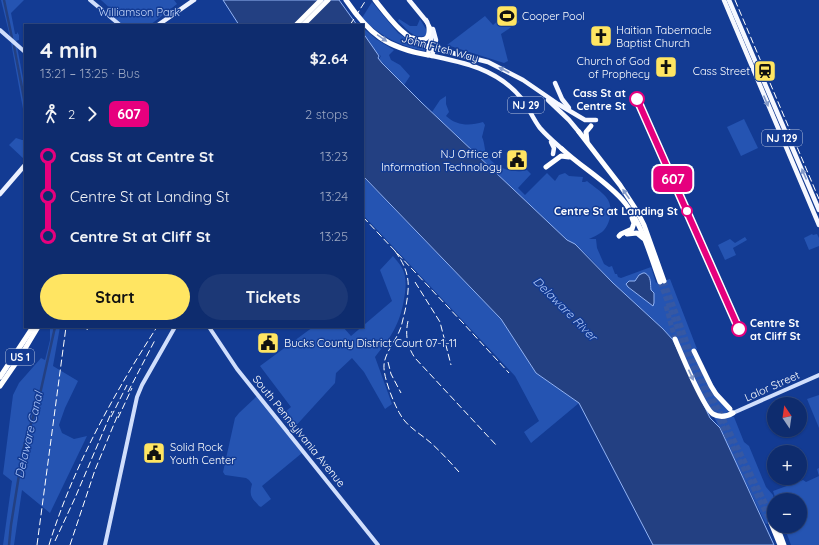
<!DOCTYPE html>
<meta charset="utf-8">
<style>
body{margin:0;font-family:Quicksand,sans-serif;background:#1c3876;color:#f1f3f6;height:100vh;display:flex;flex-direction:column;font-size:15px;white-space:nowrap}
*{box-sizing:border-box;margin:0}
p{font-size:13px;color:#9ba7c2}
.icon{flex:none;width:22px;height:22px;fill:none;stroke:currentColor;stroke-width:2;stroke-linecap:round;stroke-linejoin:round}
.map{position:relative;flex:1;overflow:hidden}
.drawer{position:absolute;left:24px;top:24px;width:340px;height:304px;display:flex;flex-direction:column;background:#0e2c6e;border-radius:0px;box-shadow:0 1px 3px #0004,0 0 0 1px #2e4881}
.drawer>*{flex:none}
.badge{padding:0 8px;border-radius:6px;font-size:14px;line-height:26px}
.needle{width:26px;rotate:347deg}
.tools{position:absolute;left:767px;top:397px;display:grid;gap:8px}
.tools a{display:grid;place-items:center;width:40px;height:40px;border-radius:50%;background:#0e2c6e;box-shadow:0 1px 3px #0004,0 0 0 1px #2e4881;font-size:20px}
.map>.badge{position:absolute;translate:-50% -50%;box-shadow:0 0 0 2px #fff}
.legs{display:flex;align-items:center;gap:6px;height:44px;padding:0 16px;font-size:13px}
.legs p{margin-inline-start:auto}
.head{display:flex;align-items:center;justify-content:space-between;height:68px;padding:0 16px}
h1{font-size:22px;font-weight:800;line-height:30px}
.action{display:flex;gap:8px;margin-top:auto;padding:8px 16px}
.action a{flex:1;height:46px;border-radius:24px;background:#ffe562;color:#111;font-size:16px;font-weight:800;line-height:46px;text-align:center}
.action a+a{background:#1c3876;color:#f1f3f6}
ul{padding:0 16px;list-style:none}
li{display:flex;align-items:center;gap:14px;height:40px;font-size:15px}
li i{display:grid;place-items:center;width:6px;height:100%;margin:0 5px;background:currentColor}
li i::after{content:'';width:10px;height:10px;margin:-5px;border:3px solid;border-radius:50%;background:#0e2c6e}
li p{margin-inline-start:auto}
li:first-child i{background:linear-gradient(#0000 50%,currentColor 0)}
li:last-child i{background:linear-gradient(currentColor 50%,#0000 0)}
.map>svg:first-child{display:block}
.green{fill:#2554b2}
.water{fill:#234082;stroke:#93b4f5}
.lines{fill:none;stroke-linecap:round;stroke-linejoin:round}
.canal{stroke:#234082;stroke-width:2.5}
.motorway-tunnel{stroke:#3658a3;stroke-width:5;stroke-dasharray:5 2.5;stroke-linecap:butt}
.secondary{stroke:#d0defc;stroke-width:4}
.primary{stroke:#ecf1ff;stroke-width:4.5}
.trunk{stroke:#f6f8ff;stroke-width:4.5}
.motorway{stroke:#fff;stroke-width:5}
.rail{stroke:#fff;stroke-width:1;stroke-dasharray:7 3;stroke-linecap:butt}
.oneway{fill:#899dc9}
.oneway2{fill:#849ac9}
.line-1-casing{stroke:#fff;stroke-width:9}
.line-1{stroke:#e6007e;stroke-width:6}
.stop-1-dot{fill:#fff;stroke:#e6007e;stroke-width:2}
.labels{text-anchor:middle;stroke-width:3;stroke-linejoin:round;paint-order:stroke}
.shield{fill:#133b93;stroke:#b8c4df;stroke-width:1}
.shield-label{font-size:10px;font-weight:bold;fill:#fff}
.park-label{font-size:11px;fill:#c8dafd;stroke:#133b93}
.poi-label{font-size:11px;fill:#fff;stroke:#133b93;text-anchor:start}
.street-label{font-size:11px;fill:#fff;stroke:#133b93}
.stop-label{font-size:11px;font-weight:bold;fill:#fff;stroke:#133b93;text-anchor:end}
.water-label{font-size:12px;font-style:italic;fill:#adc6f9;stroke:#133b93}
</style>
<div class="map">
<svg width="819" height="545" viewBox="0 0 819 545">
<rect width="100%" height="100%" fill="#133b93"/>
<g class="green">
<polygon points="1,0 24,0 11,13 15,34 17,34 17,32 19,35 19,40 16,41 25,89 25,120 10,37"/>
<polygon points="101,0 174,0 177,4 150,25 124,25 110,18 112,10"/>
<path d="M372 2 398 33 417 46 425 49V51C399 46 380 36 362 18Z"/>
<polygon points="505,7 519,22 501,34 508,61 504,63 447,45 485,16 493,25 500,19 497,14"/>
<path d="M399 19 410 26H417L420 19 427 31 426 35C415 41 406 28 398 21Z"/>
<path d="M363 28 376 39 394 50 389 55 391 60 400 65 410 76 404 85 379 59 381 56C375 52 363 35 363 28Z"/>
<path d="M446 96V104L449 112 446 116C457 126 470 126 483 122L485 125 482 137C485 143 484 150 487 155 494 168 514 174 527 170L531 174 518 188 525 195 547 173 555 181 559 175 565 173 569 176 583 177 582 182H585L587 181C593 186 601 191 606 197 614 206 611 224 602 232 598 235 593 237 589 239H596L597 248 604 264 609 267 612 266 615 274H617L618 277 621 278 651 267 656 283 670 279 697 349 693 351 728 409 727 414C718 416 713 412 706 405L677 339 673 340C655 320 634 303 614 284 599 269 586 250 567 240L432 112 440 100Z"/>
<polygon points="744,119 758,148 741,156 727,127"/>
<polygon points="16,138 22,140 25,140 25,160 9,145"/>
<polygon points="363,177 501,319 536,373 579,403 531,443 524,432 539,421 515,376 363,215"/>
<polygon points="812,234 813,235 817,234 819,238 819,246 809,250 804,238"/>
<polygon points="745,237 747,240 733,248 736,255 725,260 718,245 730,239 735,243"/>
<path d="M393 256C396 260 400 264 402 268 407 277 406 289 404 299 400 324 391 337 375 357L392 404 385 409 364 372 352 358 336 373 335 383 292 430 280 416 291 407 260 366 313 327H343L351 336 392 301 380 270Z"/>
<polygon points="50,327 60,327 53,366 78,381 65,408 59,425 62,433 74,439 87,436 50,513 22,490 14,545 3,545 12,481 3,474 13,395 19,383 41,358 45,360 50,340"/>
<polygon points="819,395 819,428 807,399"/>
<path d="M257 396 302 453 262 486 271 499 261 507 259 506C251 497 249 496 252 484L249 480 246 478 225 475 223 472 235 418 239 413Z"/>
<polygon points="714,417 734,417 744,442 749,446 766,487 773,495 774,500 774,520 766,524"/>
<polygon points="819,468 819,545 791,545 784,526 800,526 800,500 776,500 773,491 803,480 806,482 819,476 817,469"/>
</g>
<g class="water">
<polygon points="223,0 339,0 357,25 239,25"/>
<polygon points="363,33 379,56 378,58 382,63 422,103 567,240 575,244 613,283 663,329 673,340 710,418 720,428 774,545 653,545 579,403 536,373 501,319 363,176"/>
<path d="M643 273H645C652 277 650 284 651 290L654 293V303L653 306 628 287 626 284 629 281H635L639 275Z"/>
</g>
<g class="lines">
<g class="canal">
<polyline points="4,0 12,38"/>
<polyline points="14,46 25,104"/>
<polyline points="9,545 11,525 23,450 40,394 55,327"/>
</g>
<g class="motorway-tunnel">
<polyline points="664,281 693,358 774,520"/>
<polyline points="660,282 689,360 771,523"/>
<polyline points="666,306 675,339"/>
</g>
<g class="secondary">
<polyline points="90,0 120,25"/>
<polyline points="0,30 25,52"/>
<polyline points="209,327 237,369 378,545"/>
<polyline points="732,412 733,413 819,375"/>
<polyline points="105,545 137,397 142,385 175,327"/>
</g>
<g class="primary">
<polyline points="158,25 194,0"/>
<polyline points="0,194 25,165"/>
</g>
<g class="trunk">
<polyline points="409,0 427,22"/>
<polyline points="724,0 819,225"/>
<polyline points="729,0 819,210"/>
<path d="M426 20 432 33 428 55C463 62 498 69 522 99 529 108 533 119 540 128 547 136 554 142 562 149"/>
<polyline points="429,47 488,62 523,80 558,104 585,120 596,120"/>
<polyline points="432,56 436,40 433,29"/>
<polyline points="555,83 562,99 569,108"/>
<polyline points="548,100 569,120 579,132"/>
<polyline points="551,142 554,148 553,154"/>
</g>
<g class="motorway">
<path d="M346 0C369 34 387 48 428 55"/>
<path d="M375 0C390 19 405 40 429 47"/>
<polyline points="296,25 321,0"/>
<polyline points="303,25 328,0"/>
<path d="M413 38C425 42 430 39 429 27"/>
<polyline points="579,132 620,185 637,211 644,225 664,281"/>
<polyline points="587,141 586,132 591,126"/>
<path d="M562 149C582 168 608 182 625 203 643 226 650 255 660 282"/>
<polyline points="546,167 561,156 569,157"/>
<polyline points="627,234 637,233 643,238"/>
<polyline points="619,236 621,234 632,229 634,223 632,218"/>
<path d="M675 339C681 353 703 407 713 414 720 418 726 417 733 413"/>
<polyline points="694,351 711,386 716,394 730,409"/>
<polyline points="0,377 33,327"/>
<polyline points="0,386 20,357 38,327"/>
<polyline points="771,523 780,545"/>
<polyline points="777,526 784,545"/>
</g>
<g class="rail">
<polyline points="735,0 819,199"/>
<polyline points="350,25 366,0"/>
<polyline points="363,217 463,323 509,373"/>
<path d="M395 251C411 273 410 286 405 311 403 318 402 326 399 332 394 343 385 353 384 365 383 377 394 404 400 414 407 427 421 434 431 443 441 452 450 462 459 472"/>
<polyline points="415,282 440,322 451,365"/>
<path d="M408 321C405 335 407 346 415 358L497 446"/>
<polyline points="87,330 88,327"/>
<polyline points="388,362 391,374 401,393"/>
<polyline points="128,392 155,340"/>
<polyline points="111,417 127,385"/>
<polyline points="118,418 132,388"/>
<polyline points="55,541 75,498 112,411"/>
<polyline points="37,545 66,327"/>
<path d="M49 545C73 467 113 395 157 327"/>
<polyline points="70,545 95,470 119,412"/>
</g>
</g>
<defs><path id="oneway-solid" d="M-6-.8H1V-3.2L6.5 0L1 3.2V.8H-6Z"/></defs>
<g class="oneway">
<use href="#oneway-solid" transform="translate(382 38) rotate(34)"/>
<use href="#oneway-solid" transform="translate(626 194) rotate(-125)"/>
<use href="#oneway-solid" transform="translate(691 375) rotate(65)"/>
</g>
<g class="oneway2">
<use href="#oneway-solid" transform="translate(504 70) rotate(-153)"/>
<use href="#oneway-solid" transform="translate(766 101) rotate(67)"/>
<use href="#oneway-solid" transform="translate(804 174) rotate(-114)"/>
</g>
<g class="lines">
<g class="line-1-casing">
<polyline id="line-1" points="637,99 739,329"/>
</g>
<use href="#line-1" class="line-1"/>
</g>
<defs>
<g id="stadium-square" transform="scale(1.15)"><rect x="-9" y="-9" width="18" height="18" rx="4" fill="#ffe562" stroke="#133b93"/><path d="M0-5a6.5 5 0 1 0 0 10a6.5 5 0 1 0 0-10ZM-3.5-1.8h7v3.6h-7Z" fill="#111"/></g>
<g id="church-square" transform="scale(1.15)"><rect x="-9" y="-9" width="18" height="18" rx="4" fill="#ffe562" stroke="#133b93"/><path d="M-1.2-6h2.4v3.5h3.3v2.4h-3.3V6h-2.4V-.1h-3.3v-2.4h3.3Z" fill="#111"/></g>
<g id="station-square" transform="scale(1.15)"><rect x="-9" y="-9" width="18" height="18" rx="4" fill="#ffe562" stroke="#133b93"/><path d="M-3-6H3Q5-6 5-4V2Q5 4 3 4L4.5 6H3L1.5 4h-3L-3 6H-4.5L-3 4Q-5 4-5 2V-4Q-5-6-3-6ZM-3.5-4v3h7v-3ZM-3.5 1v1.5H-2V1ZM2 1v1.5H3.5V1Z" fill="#111"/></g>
<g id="civic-square" transform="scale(1.15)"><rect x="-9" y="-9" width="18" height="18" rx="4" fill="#ffe562" stroke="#133b93"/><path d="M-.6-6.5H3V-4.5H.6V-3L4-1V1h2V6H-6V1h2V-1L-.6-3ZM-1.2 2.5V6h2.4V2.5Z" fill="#111"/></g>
</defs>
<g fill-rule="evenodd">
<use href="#stadium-square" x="507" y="16"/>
<use href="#church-square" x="601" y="36"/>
<use href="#church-square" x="666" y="67"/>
<use href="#station-square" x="765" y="71"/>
<use href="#civic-square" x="517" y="160"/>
<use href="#civic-square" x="268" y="343"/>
<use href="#civic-square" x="154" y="453"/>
</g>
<g class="stop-1-dot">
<circle cx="637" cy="99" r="7"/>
<circle cx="687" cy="211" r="5"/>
<circle cx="739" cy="329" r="7"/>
</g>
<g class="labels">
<g class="shield">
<rect x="508" y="97" width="36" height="16" rx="3"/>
<rect x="762" y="130" width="40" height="16" rx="3"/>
<rect x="6" y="349" width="28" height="16" rx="3"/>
</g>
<g class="shield-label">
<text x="526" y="109">NJ 29</text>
<text x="782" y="142">NJ 129</text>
<text x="20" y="361">US 1</text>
</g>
<g class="park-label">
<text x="139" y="16">Williamson Park</text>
</g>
<g class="poi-label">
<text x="522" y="20">Cooper Pool</text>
<text x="616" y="34">Haitian Tabernacle<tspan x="616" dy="13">Baptist Church</tspan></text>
<text x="650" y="65" text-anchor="end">Church of God<tspan x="650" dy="13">of Prophecy</tspan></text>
<text x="750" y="75" text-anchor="end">Cass Street</text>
<text x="502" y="158" text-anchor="end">NJ Office of<tspan x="502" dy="13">Information Technology</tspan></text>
<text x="284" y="347">Bucks County District Court 07-1-11</text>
<text x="170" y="451">Solid Rock<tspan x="170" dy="13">Youth Center</tspan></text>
</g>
<g class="street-label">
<text transform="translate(440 48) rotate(15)" y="4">John Fitch Way</text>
<text transform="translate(772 386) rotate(-24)" y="4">Lalor Street</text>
<text transform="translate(299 431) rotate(51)" y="4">South Pennsylvania Avenue</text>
</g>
<g class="stop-label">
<text x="626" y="97">Cass St at<tspan x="626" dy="13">Centre St</tspan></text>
<text x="678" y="215">Centre St at Landing St</text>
<text x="750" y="327" text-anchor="start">Centre St<tspan x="750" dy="13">at Cliff St</tspan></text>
</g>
<g class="water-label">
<text transform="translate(565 309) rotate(45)" y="4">Delaware River</text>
<text transform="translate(29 435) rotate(-77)" y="4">Delaware Canal</text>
</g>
</g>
</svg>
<div class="tools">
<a><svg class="needle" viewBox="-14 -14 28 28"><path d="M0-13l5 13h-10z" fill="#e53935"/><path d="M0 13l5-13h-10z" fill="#9ba7c2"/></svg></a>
<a>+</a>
<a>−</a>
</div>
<b class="badge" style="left:673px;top:179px;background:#e6007e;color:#fff">607</b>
<section class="drawer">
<div class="head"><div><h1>4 min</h1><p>13:21 – 13:25 · Bus</p></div><b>$2.64</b></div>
<div class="legs"><svg class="icon" aria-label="walk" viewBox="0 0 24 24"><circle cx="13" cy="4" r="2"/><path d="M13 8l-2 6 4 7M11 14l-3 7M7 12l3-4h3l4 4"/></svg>2<svg class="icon" aria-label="forward" viewBox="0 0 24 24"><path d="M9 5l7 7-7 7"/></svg><b class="badge" style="background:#e6007e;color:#fff">607</b><p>2 stops</p></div>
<ul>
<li><i style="color:#e6007e"></i><b>Cass St at Centre St</b><p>13:23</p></li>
<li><i style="color:#e6007e"></i><span>Centre St at Landing St</span><p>13:24</p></li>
<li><i style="color:#e6007e"></i><b>Centre St at Cliff St</b><p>13:25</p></li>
</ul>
<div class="action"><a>Start</a><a>Tickets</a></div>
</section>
</div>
